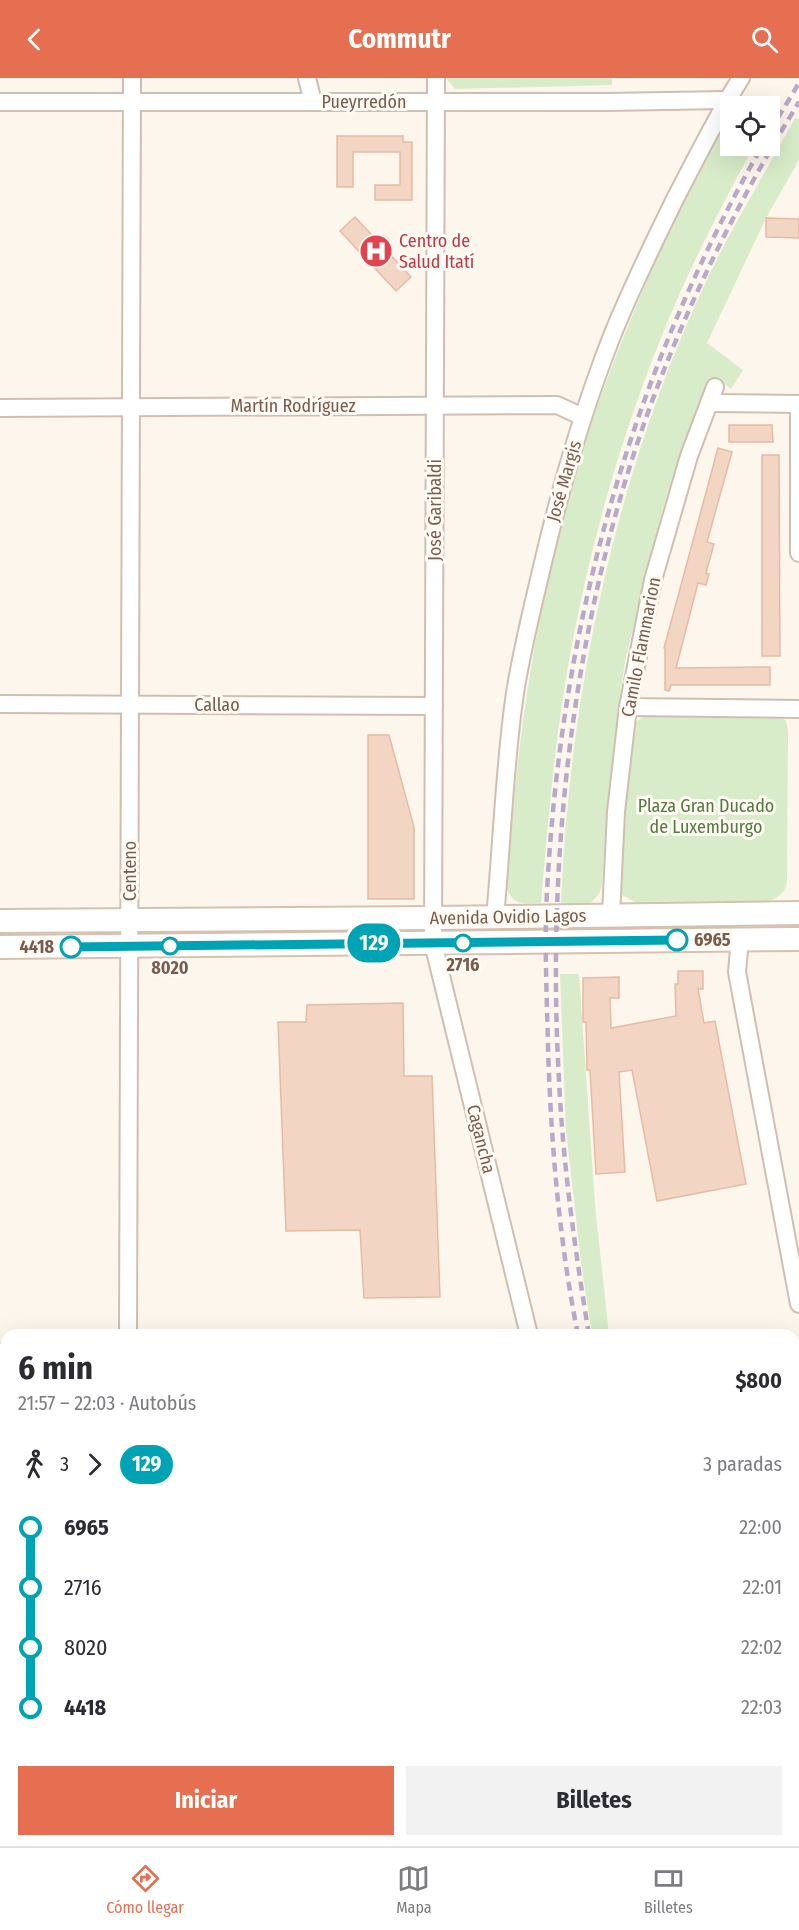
<!DOCTYPE html>
<html lang="es">
<meta charset="utf-8">
<style>
body{margin:0;font-family:"Fira Sans Condensed",sans-serif;background:#f2f2f3;color:#2b2b33;height:100vh;display:flex;flex-direction:column;font-size:22px;white-space:nowrap}
*{box-sizing:border-box;margin:0}
p{font-size:20px;color:#7c7c81}
.icon{flex:none;width:33px;height:33px;fill:none;stroke:currentColor;stroke-width:2;stroke-linecap:round;stroke-linejoin:round}
.map{position:relative;flex:1;overflow:hidden}
.drawer{position:absolute;left:0px;top:1251px;width:800px;height:518px;display:flex;flex-direction:column;background:#fff;border-radius:18px 18px 0 0;box-shadow:0 6px 24px #0002}
.drawer>*{flex:none}
.badge{padding:0 12px;border-radius:20px;font-size:21px;line-height:39px}
.buttons{position:absolute;left:720px;top:18px;display:grid;gap:12px}
.buttons a{display:grid;place-items:center;width:60px;height:60px;border-radius:0px;background:#fff;box-shadow:0 6px 24px #0002;font-size:30px}
.map>.badge{position:absolute;translate:-50% -50%;box-shadow:0 0 0 3px #fff}
.legs{display:flex;align-items:center;gap:9px;height:66px;padding:0 18px;font-size:20px}
.legs p{margin-inline-start:auto}
.head{display:flex;align-items:center;justify-content:space-between;height:102px;padding:0 18px}
h1{font-size:33px;font-weight:700;line-height:45px}
.action{display:flex;gap:12px;margin-top:auto;padding:12px 18px}
.action a{flex:1;height:69px;border-radius:0px;background:#e76f51;color:#fff;font-size:24px;font-weight:700;line-height:69px;text-align:center}
.action a+a{background:#f2f2f3;color:#2b2b33}
ul{padding:0 18px;list-style:none}
li{display:flex;align-items:center;gap:21px;height:60px;font-size:22px}
li i{display:grid;place-items:center;width:9px;height:100%;margin:0 8px;background:currentColor}
li i::after{content:'';width:15px;height:15px;margin:-8px;border:4px solid;border-radius:50%;background:#fff}
li p{margin-inline-start:auto}
li:first-child i{background:linear-gradient(#0000 50%,currentColor 0)}
li:last-child i{background:linear-gradient(currentColor 50%,#0000 0)}
header{display:flex;justify-content:space-between;align-items:center;height:78px;padding:0 18px;background:#e76f51;color:#fff;font-size:27px;font-weight:700}
.tab-bar{display:flex;justify-content:space-around;align-items:center;height:84px;border-top:2px solid #e1e1e2;background:#fff;font-size:16px;color:#7c7c81}
.tab-bar a{display:grid;justify-items:center;gap:3px}
.tab-bar .selected{color:#e76f51}
.map>svg:first-child{display:block}
.green{fill:#d8ecc9}
.building{fill:#f3d5c3;stroke:#e6bba3;stroke-width:1.5}
.lines{fill:none;stroke-linecap:round;stroke-linejoin:round}
.street-casing{stroke:#d1beb0;stroke-width:20}
.secondary-casing{stroke:#d6c0b0;stroke-width:26}
.street{stroke:#fff;stroke-width:16}
.secondary{stroke:#fff;stroke-width:22}
.rail{stroke:#b9a8c9;stroke-width:4.5;stroke-dasharray:9 6;stroke-linecap:butt}
.line-1-casing{stroke:#fff;stroke-width:14}
.line-1{stroke:#00a3b4;stroke-width:9}
.stop-1-dot{fill:#fff;stroke:#00a3b4;stroke-width:3}
.labels{text-anchor:middle;stroke-width:6;stroke-linejoin:round;paint-order:stroke}
.street-label{font-size:18px;fill:#7a5c4d;stroke:#fffaf3}
.health-label{font-size:18px;fill:#be3a42;stroke:#fffaf3;text-anchor:start}
.park-label{font-size:18px;fill:#537a41;stroke:#fffaf3}
.stop-label{font-size:18px;font-weight:bold;fill:#7a5c4d;stroke:#fffaf3}
</style>
<header><svg class="icon" aria-label="back" viewBox="0 0 24 24"><path d="M15 5l-7 7 7 7"/></svg>Commutr<svg class="icon" aria-label="search" viewBox="0 0 24 24"><circle cx="10" cy="10" r="6"/><path d="M15 15l6 6"/></svg></header>
<div class="map">
<svg width="799" height="1768" viewBox="0 0 799 1768">
<rect width="100%" height="100%" fill="#fdf6ec"/>
<g class="green">
<polygon points="446,0 612,0 612,7 455,11"/>
<path d="M795 40 799 41V82L766 140 707 265 743 292 731 311 716 300 708 304 680 377 663 430 625 583 614 665 605 756 602 807 599 816 592 824 582 827 561 825C570 609 617 390 710 195 736 142 767 92 795 40Z"/>
<path d="M730 41V68H754C721 129 689 190 663 255 621 358 590 467 570 577 555 659 548 742 541 825 522 826 514 828 506 809 514 705 526 601 548 499 569 400 604 303 644 210 668 152 694 92 730 41Z"/>
<path d="M651 636 779 637 786 643 788 653 787 802C786 813 781 818 770 823L635 824 622 817 618 807 632 652C636 642 641 639 651 636Z"/>
<polygon points="560,896 579,896 595,1127 609,1257 592,1257 581,1184 566,1052"/>
<rect x="794" y="1733" width="5" height="35"/>
<polygon points="711,1763 741,1763 743,1768 713,1768"/>
</g>
<g class="building">
<polygon points="337,58 403,58 403,64 412,64 412,122 375,122 375,107 400,107 400,74 353,74 353,109 337,109"/>
<polygon points="355,139 411,199 396,213 340,153"/>
<polygon points="766,140 799,141 799,160 766,159"/>
<polygon points="729,347 772,347 773,364 729,364"/>
<polygon points="718,370 732,374 707,464 714,466 706,495 709,496 706,507 698,505 676,590 770,589 770,607 671,607 669,613 665,612 665,571 664,570"/>
<polygon points="762,377 779,377 780,578 762,578"/>
<polygon points="368,657 389,657 414,749 414,821 368,821"/>
<polygon points="678,893 703,893 703,911 698,911 704,945 715,943 746,1106 657,1123 632,992 619,994 625,1094 596,1096 590,992 587,992 586,944 583,944 583,900 619,899 619,920 610,920 611,950 676,938 675,906 678,906"/>
<polygon points="403,925 404,998 432,998 440,1219 364,1220 360,1152 286,1153 278,944 306,944 307,927"/>
</g>
<g class="lines">
<g class="street-casing">
<g id="street">
<polyline points="307,0 313,24"/>
<polyline points="436,0 433,865 529,1257"/>
<polyline points="0,24 606,24 727,22"/>
<polyline points="709,325 799,326"/>
<polyline points="799,326 799,475"/>
<polyline points="0,330 557,327 583,339"/>
<polyline points="0,626 434,628"/>
<polyline points="628,629 799,631"/>
<polyline points="611,837 616,734 628,629 653,502 689,378 715,309"/>
<path d="M495 839C502 766 504 694 514 622 520 579 531 536 541 493 559 415 581 338 610 263 629 214 653 166 676 119 697 79 717 38 741 0"/>
<polyline points="740,861 737,894 799,1226"/>
<polyline points="128,1257 132,0"/>
<polyline points="0,1274 6,1275"/>
<polyline points="0,1537 6,1537"/>
<polyline points="794,1698 799,1698"/>
<polyline points="129,1762 129,1768"/>
<polyline points="432,1762 432,1768"/>
<polyline points="659,1762 660,1768"/>
<polyline points="748,1762 749,1768"/>
</g>
</g>
<g class="secondary-casing">
<g id="secondary">
<polyline points="0,843 433,840 799,835"/>
<polyline points="0,869 799,861"/>
</g>
</g>
<use href="#street" class="street"/>
<use href="#secondary" class="secondary"/>
<g class="rail">
<polyline points="770,53 799,5"/>
<path d="M578 1257C559 1162 551 1065 548 969 547 917 544 865 547 814 561 547 630 300 762 68"/>
<path d="M589 1257C575 1172 563 1087 559 1002 548 810 566 613 618 428 658 286 722 149 799 24"/>
<polyline points="699,1762 701,1768"/>
</g>
</g>
<g class="lines">
<g class="line-1-casing">
<polyline id="line-1" points="71,869 677,862"/>
</g>
<use href="#line-1" class="line-1"/>
</g>
<defs>
<g id="hospital-disc" transform="scale(1.725)"><circle r="9.5" fill="#e0444e" stroke="#fffaf3"/><path d="M-5-5h3v3.5h4V-5h3V5h-3V1.5h-4V5h-3Z" fill="#fff"/></g>
</defs>
<g fill-rule="evenodd">
<use href="#hospital-disc" x="376" y="173"/>
</g>
<g class="stop-1-dot">
<circle cx="677" cy="862" r="10"/>
<circle cx="463" cy="865" r="8"/>
<circle cx="170" cy="868" r="8"/>
<circle cx="71" cy="869" r="10"/>
</g>
<g class="labels">
<g class="street-label">
<text x="364" y="30">Pueyrredón</text>
<text x="293" y="334">Martín Rodríguez</text>
<text transform="translate(564 403) rotate(-74)" y="6">José Margis</text>
<text transform="translate(435 432) rotate(-90)" y="6">José Garibaldi</text>
<text transform="translate(641 569) rotate(-79)" y="6">Camilo Flammarion</text>
<text x="217" y="633">Callao</text>
<text transform="translate(130 793) rotate(-90)" y="6">Centeno</text>
<text transform="translate(508 839) rotate(-1)" y="6">Avenida Ovidio Lagos</text>
<text transform="translate(481 1061) rotate(76)" y="6">Cagancha</text>
</g>
<g class="health-label">
<text x="399" y="169">Centro de<tspan x="399" dy="21">Salud Itatí</tspan></text>
</g>
<g class="park-label">
<text x="706" y="734">Plaza Gran Ducado<tspan x="706" dy="21">de Luxemburgo</tspan></text>
</g>
<g class="stop-label">
<text x="694" y="868" text-anchor="start">6965</text>
<text x="54" y="875" text-anchor="end">4418</text>
<text x="463" y="893">2716</text>
<text x="170" y="896">8020</text>
</g>
</g>
</svg>
<div class="buttons">
<a><svg class="icon" aria-label="locate" viewBox="0 0 24 24"><circle cx="12" cy="12" r="6"/><path d="M12 2v4M12 18v4M2 12h4M18 12h4"/></svg></a>
</div>
<b class="badge" style="left:374px;top:865px;background:#00a3b4;color:#fff">129</b>
<section class="drawer">
<div class="head"><div><h1>6 min</h1><p>21:57 – 22:03 · Autobús</p></div><b>$800</b></div>
<div class="legs"><svg class="icon" aria-label="walk" viewBox="0 0 24 24"><circle cx="13" cy="4" r="2"/><path d="M13 8l-2 6 4 7M11 14l-3 7M7 12l3-4h3l4 4"/></svg>3<svg class="icon" aria-label="forward" viewBox="0 0 24 24"><path d="M9 5l7 7-7 7"/></svg><b class="badge" style="background:#00a3b4;color:#fff">129</b><p>3 paradas</p></div>
<ul>
<li><i style="color:#00a3b4"></i><b>6965</b><p>22:00</p></li>
<li><i style="color:#00a3b4"></i><span>2716</span><p>22:01</p></li>
<li><i style="color:#00a3b4"></i><span>8020</span><p>22:02</p></li>
<li><i style="color:#00a3b4"></i><b>4418</b><p>22:03</p></li>
</ul>
<div class="action"><a>Iniciar</a><a>Billetes</a></div>
</section>
</div>
<nav class="tab-bar">
<a class="selected"><svg class="icon" aria-label="directions" viewBox="0 0 24 24"><path d="M12 3l9 9-9 9-9-9zM9 14v-3h6M13 9l2 2-2 2"/></svg>Cómo llegar</a>
<a><svg class="icon" aria-label="map" viewBox="0 0 24 24"><path d="M3 6l6-2 6 2 6-2v14l-6 2-6-2-6 2zM9 4v14M15 6v14"/></svg>Mapa</a>
<a><svg class="icon" aria-label="tickets" viewBox="0 0 24 24"><path d="M3 7h18v10H3zM15 7v10"/></svg>Billetes</a>
</nav>
